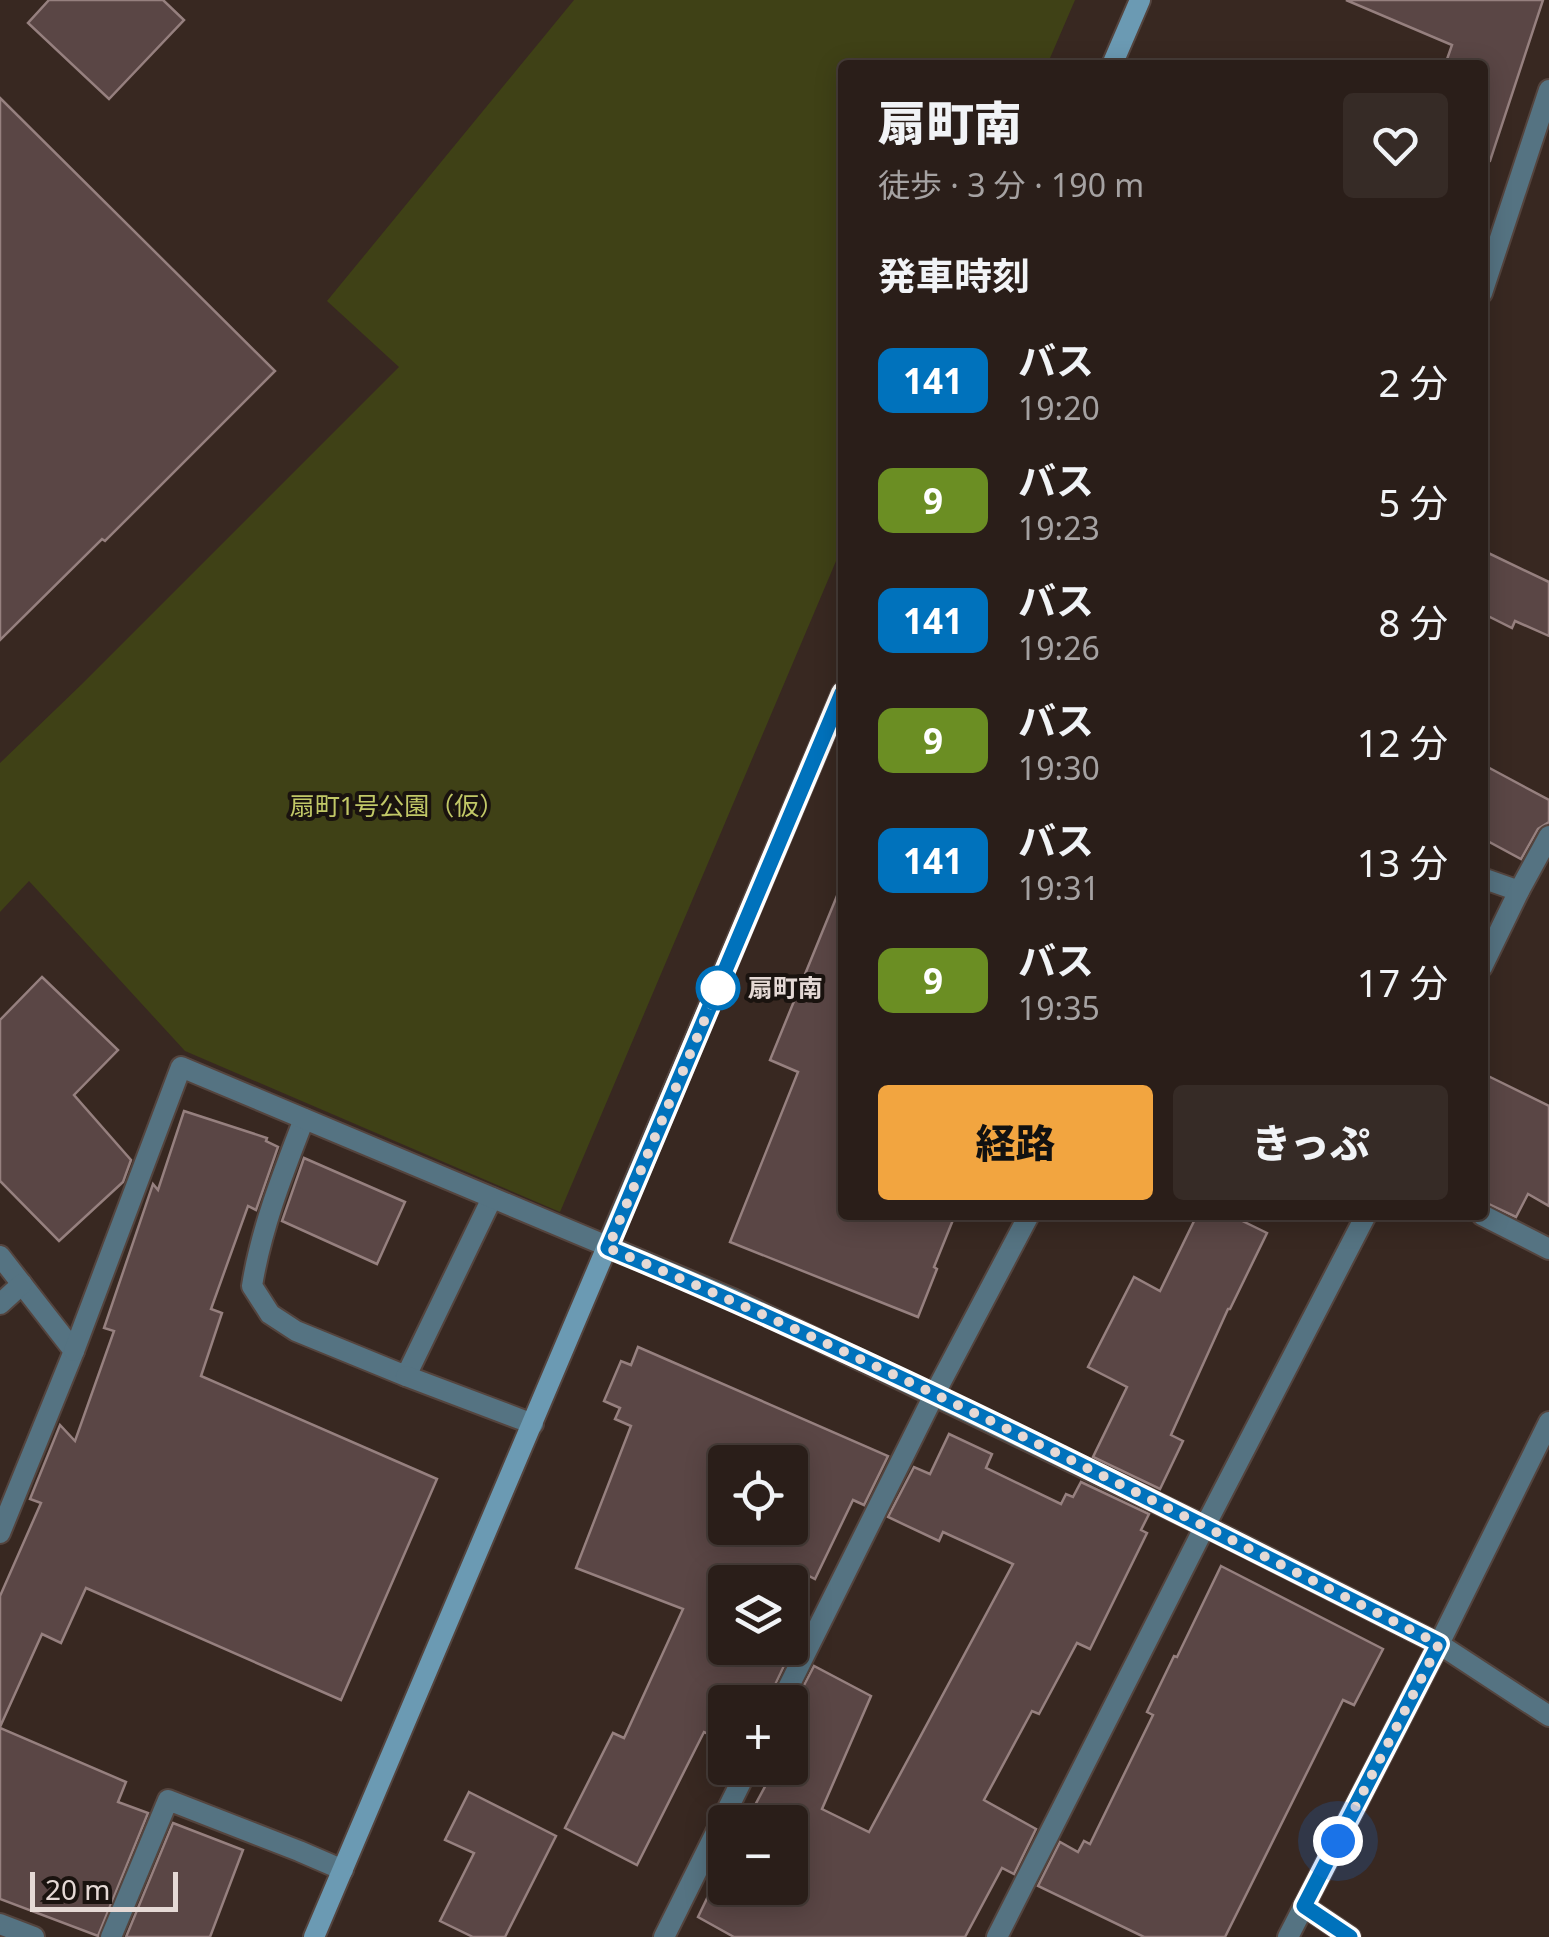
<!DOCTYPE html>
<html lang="ja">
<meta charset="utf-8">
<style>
body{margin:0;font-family:"Noto Sans","Noto Sans JP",sans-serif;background:#362b26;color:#f1f3f6;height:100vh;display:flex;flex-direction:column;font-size:38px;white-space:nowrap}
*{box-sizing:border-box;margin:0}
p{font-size:32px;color:#a5a2a2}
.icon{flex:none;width:55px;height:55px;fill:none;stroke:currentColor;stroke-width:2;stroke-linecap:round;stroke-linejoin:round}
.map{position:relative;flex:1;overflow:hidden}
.drawer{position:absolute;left:838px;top:60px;width:650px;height:1160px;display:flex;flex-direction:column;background:#2a1e19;border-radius:10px;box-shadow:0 5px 25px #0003,0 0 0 2px #463c38}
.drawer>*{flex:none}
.badge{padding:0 20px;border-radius:15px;font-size:35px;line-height:65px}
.fabs{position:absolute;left:708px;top:1445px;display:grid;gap:20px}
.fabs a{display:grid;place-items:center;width:100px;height:100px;border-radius:10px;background:#2a1e19;box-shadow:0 5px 25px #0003,0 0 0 2px #463c38;font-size:50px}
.scale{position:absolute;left:30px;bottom:25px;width:148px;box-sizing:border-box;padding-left:10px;border:5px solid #e5d9d5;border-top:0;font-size:28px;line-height:35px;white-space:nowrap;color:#e5d9d5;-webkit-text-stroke:8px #1a130f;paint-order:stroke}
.you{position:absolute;width:50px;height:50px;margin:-25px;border:8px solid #fff;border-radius:50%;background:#1a73e8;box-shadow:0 0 0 15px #1a73e833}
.map>.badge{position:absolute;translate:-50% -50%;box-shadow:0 0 0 5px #fff}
h2{padding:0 40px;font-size:38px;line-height:90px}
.round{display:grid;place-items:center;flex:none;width:105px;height:105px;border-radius:10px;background:#362b26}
.overview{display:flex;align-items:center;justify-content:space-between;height:170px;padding:0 40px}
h1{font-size:48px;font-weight:800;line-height:75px}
.button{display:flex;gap:20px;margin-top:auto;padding:20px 40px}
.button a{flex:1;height:115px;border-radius:10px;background:#f2a540;color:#111;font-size:40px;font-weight:800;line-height:115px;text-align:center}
.button a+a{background:#362b26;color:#f1f3f6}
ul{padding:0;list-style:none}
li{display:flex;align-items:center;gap:30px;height:120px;padding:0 40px}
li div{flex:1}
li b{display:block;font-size:38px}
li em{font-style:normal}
li .badge{min-width:110px;font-weight:700;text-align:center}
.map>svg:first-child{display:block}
.green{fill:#3f4116}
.building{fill:#5a4645;stroke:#96807f;stroke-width:2.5;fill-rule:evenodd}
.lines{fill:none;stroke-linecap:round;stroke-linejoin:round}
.lane-casing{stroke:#54443e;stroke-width:24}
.street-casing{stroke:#54443e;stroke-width:24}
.secondary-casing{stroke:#54443e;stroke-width:24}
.lane{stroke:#557382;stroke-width:20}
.street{stroke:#557382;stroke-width:20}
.secondary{stroke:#6b9ab3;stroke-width:20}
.line-casing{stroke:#fff;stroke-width:22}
.line{stroke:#0072bc;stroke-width:15}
.walk{stroke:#e5d9d5;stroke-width:10;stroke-dasharray:0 18}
.stop-dot{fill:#fff;stroke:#0072bc;stroke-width:5}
.labels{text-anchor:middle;stroke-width:8;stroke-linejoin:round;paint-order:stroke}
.park-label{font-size:25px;fill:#c2c867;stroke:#1a130f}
.stop-label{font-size:25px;font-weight:bold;fill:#e5d9d5;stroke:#1a130f;text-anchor:start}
</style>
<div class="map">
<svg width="1549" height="1937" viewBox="0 0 1549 1937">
<rect width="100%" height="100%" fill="#382821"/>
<polygon class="green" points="574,0 1075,0 1047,65 842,65 842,547 560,1212 185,1051 29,881 0,912 0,763 82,684 399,367 327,301"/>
<g class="building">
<polygon points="49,0 163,0 184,20 109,99 28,23"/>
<polygon points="1346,0 1543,0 1490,161 1482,160 1482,65 1445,65 1452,45"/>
<polygon points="0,98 275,371 105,541 102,539 0,640"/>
<polygon points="1482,550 1549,582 1549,636 1515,621 1512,628 1482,613"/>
<polygon points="1482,764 1549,800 1549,822 1538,829 1521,859 1482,838"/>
<polygon points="841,886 842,1215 955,1215 934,1267 937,1269 918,1317 730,1242 798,1072 770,1060"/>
<polygon points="42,977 118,1050 74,1095 131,1160 123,1182 59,1241 0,1181 0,1020"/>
<polygon points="1482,1073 1549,1106 1549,1206 1528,1194 1516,1217 1482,1201"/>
<polygon points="184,1111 267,1138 266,1141 278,1147 256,1210 248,1206 211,1309 222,1313 201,1376 437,1479 341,1700 86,1588 61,1643 42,1634 0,1727 0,1596 41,1503 30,1499 60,1425 75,1441 114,1331 104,1328 153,1184 158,1190"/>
<polygon points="304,1158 405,1202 377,1264 282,1221"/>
<polygon points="1197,1215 1230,1215 1267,1233 1230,1309 1228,1309 1171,1435 1183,1441 1160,1489 1093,1457 1127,1387 1088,1367 1134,1277 1160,1291"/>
<path d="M638 1347 888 1456 864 1505 853 1500 815 1579 801 1572 790 1594V1582H725V1648H781L790 1653 767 1702H725V1741L704 1732 637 1865 565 1828 613 1733 624 1738 683 1609 576 1568 631 1426 615 1419 620 1408 604 1401 621 1361 631 1365ZM725 1462H790V1528H725Z"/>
<polygon points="949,1434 992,1454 986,1468 1061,1504 1066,1494 1073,1497 1081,1482 1149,1514 1141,1530 1147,1533 1090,1649 1077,1643 1039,1714 1032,1711 984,1800 1036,1829 1014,1874 1002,1868 965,1937 734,1937 698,1917 725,1861 725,1888 790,1888 790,1822 746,1822 775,1768 790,1768 790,1712 814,1666 871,1696 822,1809 869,1832 1013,1564 943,1532 939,1541 888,1517 914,1467 930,1474"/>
<polygon points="1221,1566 1383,1649 1354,1705 1343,1700 1225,1937 1144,1937 1038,1886 1060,1842 1078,1852 1084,1841 1090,1844 1153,1715 1147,1712 1174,1656 1177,1657"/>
<polygon points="0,1728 126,1782 118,1802 148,1813 98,1936 0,1899"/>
<polygon points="469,1792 556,1836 505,1937 473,1937 440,1921 474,1853 445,1840"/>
<polygon points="173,1823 243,1850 210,1937 126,1937"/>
</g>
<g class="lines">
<g class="lane-casing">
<path id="lane" d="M304 1119C283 1173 261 1229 252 1286L270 1314 296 1331 406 1376 492 1198"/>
</g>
<g class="street-casing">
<g id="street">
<polyline points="1482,293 1549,90"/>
<polyline points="1482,878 1519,891"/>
<polyline points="1482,967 1519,891 1549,836"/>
<polyline points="1482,1215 1549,1249"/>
<polyline points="0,1256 74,1351 0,1533"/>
<polyline points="0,1304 22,1284"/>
<polyline points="74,1351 181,1067 733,1299 1205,1526 1439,1644 1549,1716"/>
<polyline points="406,1376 533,1424"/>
<polyline points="781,1702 934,1395 1029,1215"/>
<polyline points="1304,1906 1350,1937"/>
<polyline points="0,1924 34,1937"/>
<polyline points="111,1937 168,1800 299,1851 343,1870"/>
<polyline points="664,1937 748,1768"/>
<polyline points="997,1937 1205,1526 1366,1215"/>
<polyline points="1288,1937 1439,1644 1549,1422"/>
</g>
</g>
<g class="secondary-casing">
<g id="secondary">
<polyline points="1112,65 1140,0"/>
<polyline points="314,1937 842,693"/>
</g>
</g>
<use href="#lane" class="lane"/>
<use href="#street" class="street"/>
<use href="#secondary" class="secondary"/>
</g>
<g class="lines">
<g class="line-casing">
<path id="line" d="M842 693 608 1248C891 1365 1165 1507 1439 1644L1304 1906 1350 1937"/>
</g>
<use href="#line" class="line"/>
<path class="walk" d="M718 988 608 1248C891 1365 1165 1507 1439 1644L1338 1841"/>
</g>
<circle class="stop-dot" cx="718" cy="988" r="20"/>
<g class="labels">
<g class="park-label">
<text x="397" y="815">扇町1号公園（仮）</text>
</g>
<g class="stop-label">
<text x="748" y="997">扇町南</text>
</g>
</g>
</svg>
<div class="fabs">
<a><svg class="icon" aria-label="locate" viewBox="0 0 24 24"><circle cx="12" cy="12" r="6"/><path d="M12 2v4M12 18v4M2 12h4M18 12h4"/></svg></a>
<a><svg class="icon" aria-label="layers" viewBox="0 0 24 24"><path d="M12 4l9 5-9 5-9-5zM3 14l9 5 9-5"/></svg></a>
<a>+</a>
<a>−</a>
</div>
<div class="scale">20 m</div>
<div class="you" style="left:1338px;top:1841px"></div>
<section class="drawer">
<div class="overview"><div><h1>扇町南</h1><p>徒歩 · 3 分 · 190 m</p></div><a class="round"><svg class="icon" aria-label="heart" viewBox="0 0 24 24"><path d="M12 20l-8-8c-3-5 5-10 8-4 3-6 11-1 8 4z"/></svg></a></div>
<h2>発車時刻</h2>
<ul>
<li><span class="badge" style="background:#0072bc;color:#fff">141</span><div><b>バス</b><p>19:20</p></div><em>2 分</em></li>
<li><span class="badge" style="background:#6b8e23;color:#fff">9</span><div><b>バス</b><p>19:23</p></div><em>5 分</em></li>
<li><span class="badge" style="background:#0072bc;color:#fff">141</span><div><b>バス</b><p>19:26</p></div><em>8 分</em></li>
<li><span class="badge" style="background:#6b8e23;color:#fff">9</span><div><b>バス</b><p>19:30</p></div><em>12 分</em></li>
<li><span class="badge" style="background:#0072bc;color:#fff">141</span><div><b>バス</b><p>19:31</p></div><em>13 分</em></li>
<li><span class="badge" style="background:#6b8e23;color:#fff">9</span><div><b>バス</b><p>19:35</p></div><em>17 分</em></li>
</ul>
<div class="button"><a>経路</a><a>きっぷ</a></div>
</section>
</div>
